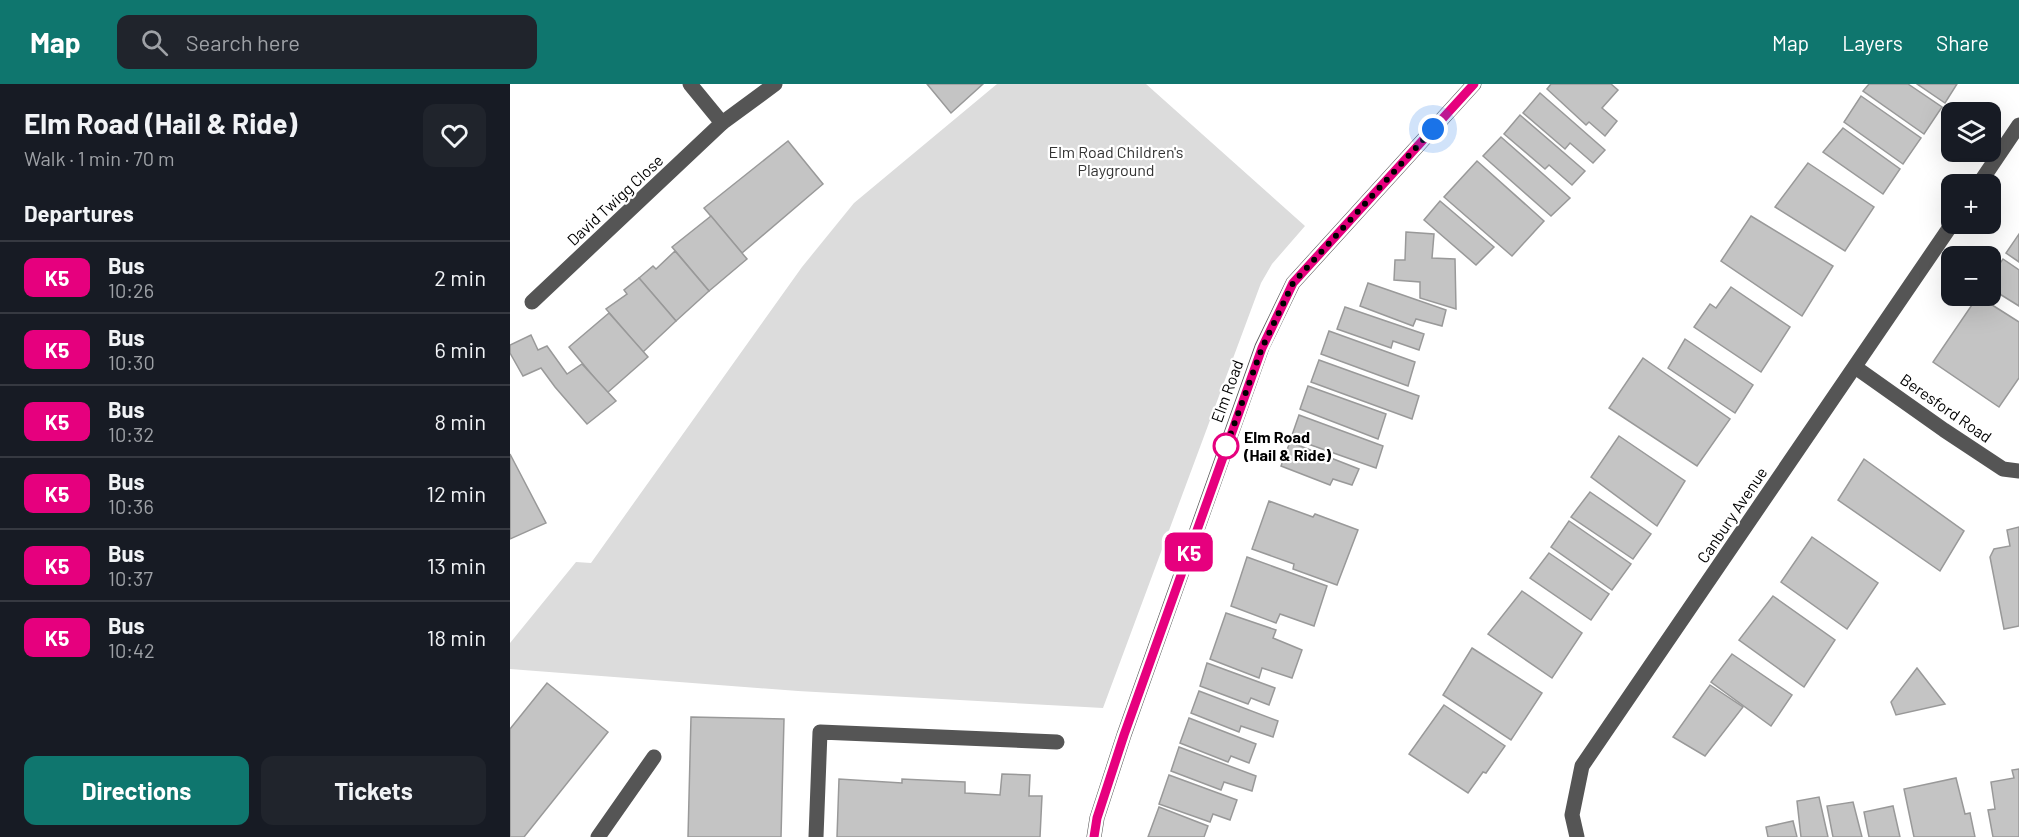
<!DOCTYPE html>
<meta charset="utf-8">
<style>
body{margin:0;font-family:Barlow,sans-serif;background:#20242c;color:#f1f3f6;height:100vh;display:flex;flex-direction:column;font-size:22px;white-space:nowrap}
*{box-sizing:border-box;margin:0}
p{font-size:20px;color:#9ea1a6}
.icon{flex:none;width:33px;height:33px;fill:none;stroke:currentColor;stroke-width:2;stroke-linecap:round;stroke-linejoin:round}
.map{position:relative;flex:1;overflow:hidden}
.details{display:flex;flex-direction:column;background:#171b24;width:510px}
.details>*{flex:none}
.badge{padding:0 12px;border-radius:9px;font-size:21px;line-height:39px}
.controls{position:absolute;left:1431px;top:18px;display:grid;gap:12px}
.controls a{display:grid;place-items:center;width:60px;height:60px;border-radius:12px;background:#171b24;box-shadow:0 6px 24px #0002;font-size:30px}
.you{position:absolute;width:30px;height:30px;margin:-15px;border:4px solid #fff;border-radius:50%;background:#1a73e8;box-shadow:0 0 0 9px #1a73e833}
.map>.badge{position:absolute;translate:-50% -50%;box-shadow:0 0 0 3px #fff}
h2{padding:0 24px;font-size:22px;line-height:54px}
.round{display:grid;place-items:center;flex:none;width:63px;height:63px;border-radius:12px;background:#20242c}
.head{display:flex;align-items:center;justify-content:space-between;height:102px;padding:0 24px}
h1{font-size:28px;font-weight:700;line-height:45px}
.cta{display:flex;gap:12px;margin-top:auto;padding:12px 24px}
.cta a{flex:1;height:69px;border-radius:12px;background:#0f766e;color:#fff;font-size:24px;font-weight:700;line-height:69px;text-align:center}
.cta a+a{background:#20242c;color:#f1f3f6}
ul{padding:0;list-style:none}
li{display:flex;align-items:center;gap:18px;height:72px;padding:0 24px;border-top:2px solid #363941}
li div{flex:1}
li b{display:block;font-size:22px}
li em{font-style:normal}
li .badge{min-width:66px;font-weight:700;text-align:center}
header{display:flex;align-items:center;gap:36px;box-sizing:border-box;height:84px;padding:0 30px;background:#0f766e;color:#fff}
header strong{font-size:28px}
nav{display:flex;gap:33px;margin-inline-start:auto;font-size:21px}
.search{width:420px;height:54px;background:#20242c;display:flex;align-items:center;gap:15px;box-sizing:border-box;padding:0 21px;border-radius:12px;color:#9ea1a6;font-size:22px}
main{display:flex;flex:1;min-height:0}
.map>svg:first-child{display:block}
.green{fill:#dcdcdc}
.building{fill:#c4c4c4;stroke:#999;stroke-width:1.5}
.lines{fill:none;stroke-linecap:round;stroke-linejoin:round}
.minor{stroke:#555;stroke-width:15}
.line-casing{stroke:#fff;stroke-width:14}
.line{stroke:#e6007e;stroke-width:9}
.walk{stroke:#000;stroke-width:6;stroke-dasharray:0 10.8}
.stop-dot{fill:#fff;stroke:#e6007e;stroke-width:3}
.labels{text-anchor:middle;stroke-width:4.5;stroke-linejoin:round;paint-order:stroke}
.park-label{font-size:16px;fill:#333;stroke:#fff}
.street-label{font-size:16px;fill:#000;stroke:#fff}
.stop-label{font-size:16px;font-weight:bold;fill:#000;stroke:#fff;text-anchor:start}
</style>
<header>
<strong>Map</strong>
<div class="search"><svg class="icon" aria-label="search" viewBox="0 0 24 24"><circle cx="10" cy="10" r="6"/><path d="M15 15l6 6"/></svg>Search here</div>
<nav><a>Map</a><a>Layers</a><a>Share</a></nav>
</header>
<main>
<section class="details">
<div class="head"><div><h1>Elm Road (Hail &amp; Ride)</h1><p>Walk · 1 min · 70 m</p></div><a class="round"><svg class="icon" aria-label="heart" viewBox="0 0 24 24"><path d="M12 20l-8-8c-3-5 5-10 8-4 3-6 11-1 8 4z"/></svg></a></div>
<h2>Departures</h2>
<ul>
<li><span class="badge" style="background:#e6007e;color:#fff">K5</span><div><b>Bus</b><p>10:26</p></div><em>2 min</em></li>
<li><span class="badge" style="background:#e6007e;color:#fff">K5</span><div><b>Bus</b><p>10:30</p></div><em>6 min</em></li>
<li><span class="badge" style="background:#e6007e;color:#fff">K5</span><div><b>Bus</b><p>10:32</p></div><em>8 min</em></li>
<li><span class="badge" style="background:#e6007e;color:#fff">K5</span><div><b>Bus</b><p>10:36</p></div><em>12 min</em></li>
<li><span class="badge" style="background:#e6007e;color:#fff">K5</span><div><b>Bus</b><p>10:37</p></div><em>13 min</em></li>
<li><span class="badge" style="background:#e6007e;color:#fff">K5</span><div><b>Bus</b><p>10:42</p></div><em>18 min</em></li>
</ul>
<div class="cta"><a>Directions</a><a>Tickets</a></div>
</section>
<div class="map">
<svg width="1509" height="753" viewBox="0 0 1509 753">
<rect width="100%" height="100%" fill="#fff"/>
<polygon class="green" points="487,0 636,0 795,142 762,180 751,199 593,624 288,607 0,585 0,559 66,478 81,479 292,183 344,119"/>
<g class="building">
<polygon points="417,0 473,0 441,29"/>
<polygon points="1041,0 1101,0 1108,6 1092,24 1107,37 1095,52 1079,38 1076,41 1037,5"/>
<polygon points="1359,0 1398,0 1432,23 1414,50 1353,7"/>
<polygon points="1407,0 1447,0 1435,19"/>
<polygon points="1030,9 1095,66 1083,79 1060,59 1055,65 1013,29"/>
<polygon points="1351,12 1411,54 1393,80 1334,38"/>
<polygon points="1010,31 1075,87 1062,101 1039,81 1035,85 994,50"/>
<polygon points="1333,44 1390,85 1373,110 1313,68"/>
<polygon points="991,53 1060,114 1041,132 973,72"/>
<polygon points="278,57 313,100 232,169 194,124"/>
<polygon points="967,77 1034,137 1002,172 934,113"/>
<polygon points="1298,79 1364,123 1335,167 1265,123"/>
<polygon points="930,117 984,163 966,181 914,136"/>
<polygon points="201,132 237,175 199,207 162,163"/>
<polygon points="1241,132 1323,182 1292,232 1211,177"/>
<polygon points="896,148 924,150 922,174 945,175 946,225 910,214 910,198 884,196 885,176 895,176"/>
<polygon points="1509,150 1509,178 1496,169"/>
<polygon points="165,167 199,207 166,237 129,194 143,182 146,185"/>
<polygon points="1493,175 1509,186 1509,222 1480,204 1480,193"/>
<polygon points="129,194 166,237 133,268 96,225 117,210 114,206"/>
<polygon points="858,199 936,226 932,242 906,235 903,242 850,222"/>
<polygon points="1221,203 1280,243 1251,288 1184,243 1200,220 1206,224"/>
<polygon points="1468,212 1509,238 1509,294 1489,323 1423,278"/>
<polygon points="835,223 914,250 909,266 883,257 881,264 827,245"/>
<polygon points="99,229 138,273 97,309 59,263"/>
<polygon points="819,247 905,278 898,302 811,270"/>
<polygon points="21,251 28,266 37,262 57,290 72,280 106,317 77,340 45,303 31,284 13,292 0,269 0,261"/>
<polygon points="1175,255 1243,301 1225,329 1158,284"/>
<polygon points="1133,274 1220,335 1187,382 1099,324"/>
<polygon points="809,276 909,312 902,335 801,298"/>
<polygon points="798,302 876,330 868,355 790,325"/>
<polygon points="789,331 873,362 866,384 781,354"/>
<polygon points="1109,352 1175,397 1147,442 1081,393"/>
<polygon points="780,358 849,385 842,401 823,395 820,401 771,382"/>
<polygon points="0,370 36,439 0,455"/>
<polygon points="1354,375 1454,447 1430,487 1328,416"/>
<polygon points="1080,408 1141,450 1123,475 1061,433"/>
<polygon points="759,417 803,433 805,430 848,446 827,501 783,485 784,480 742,465"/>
<polygon points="1059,437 1121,480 1102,506 1041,463"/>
<polygon points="1509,443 1509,542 1494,545 1480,473 1484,465 1500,462 1497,446"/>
<polygon points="1302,453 1368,499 1337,545 1271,498"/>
<polygon points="1039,469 1099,510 1081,536 1020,494"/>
<polygon points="737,473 817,502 804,542 770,530 766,539 721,522"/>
<polygon points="1012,507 1072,549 1042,594 978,550"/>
<polygon points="1263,512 1325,556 1294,603 1229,556"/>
<polygon points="716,529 766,546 763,554 792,566 782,594 752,584 749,594 700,575"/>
<polygon points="962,564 1032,609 1001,656 933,611"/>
<polygon points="1222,570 1282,611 1261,642 1201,598"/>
<polygon points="697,579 765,604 759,621 741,614 738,620 690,602"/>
<polygon points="1407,584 1435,620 1386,631 1381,618"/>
<polygon points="37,599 98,648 14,753 0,753 0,645"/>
<polygon points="1200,601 1233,623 1195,672 1163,653"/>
<polygon points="689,607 768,637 763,653 731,642 729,648 681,629"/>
<polygon points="934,621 995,662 976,689 973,688 958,709 899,670"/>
<polygon points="181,633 274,635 271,753 178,753"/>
<polygon points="679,634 746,660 739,679 721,672 718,678 670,659"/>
<polygon points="669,663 746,692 742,707 714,698 711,706 661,687"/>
<polygon points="1509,685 1509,753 1483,753 1478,726 1485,725 1481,698 1504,694 1502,686"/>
<polygon points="492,690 520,691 519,712 532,712 530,753 327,753 329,695 392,699 392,695 455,698 455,709 490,711"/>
<polygon points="659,691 727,716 720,736 703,730 700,738 649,720"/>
<polygon points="1446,694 1455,730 1460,729 1465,753 1404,753 1394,705"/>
<polygon points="1309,713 1318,753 1291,753 1287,717"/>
<polygon points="1343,718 1352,753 1323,753 1317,722"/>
<polygon points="1383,722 1390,753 1359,753 1354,728"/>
<polygon points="649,723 698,742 694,753 638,753"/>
<polygon points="1283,737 1287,753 1258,753 1256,743"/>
</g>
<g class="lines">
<g class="minor">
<polyline points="212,39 265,0"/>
<polyline points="1469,100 1509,41"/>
<polyline points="22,218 212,39 180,0"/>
<polyline points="1345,283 1434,346 1493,385 1509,387"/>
<polyline points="88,753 144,673"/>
<polyline points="306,753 310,648 547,658"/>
<polyline points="584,753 587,734 614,651 752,263 783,199 964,0"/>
<polyline points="1067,753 1062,731 1072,682 1442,140"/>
</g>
</g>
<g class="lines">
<g class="line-casing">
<polyline id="line" points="584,753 587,734 614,651 752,264 783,199 964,0"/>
</g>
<use href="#line" class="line"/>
<polyline class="walk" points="716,362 713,371 752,264 783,199 923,45"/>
</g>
<circle class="stop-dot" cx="716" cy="362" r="12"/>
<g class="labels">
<g class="park-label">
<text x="606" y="74">Elm Road Children's<tspan x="606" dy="18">Playground</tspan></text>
</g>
<g class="street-label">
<text transform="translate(105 116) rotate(-43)" y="6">David Twigg Close</text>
<text transform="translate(717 307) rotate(-70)" y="6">Elm Road</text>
<text transform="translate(1436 324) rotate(35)" y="6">Beresford Road</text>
<text transform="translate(1222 431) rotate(-56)" y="6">Canbury Avenue</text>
</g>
<g class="stop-label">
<text x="734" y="359">Elm Road<tspan x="734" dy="18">(Hail &amp; Ride)</tspan></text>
</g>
</g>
</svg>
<div class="controls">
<a><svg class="icon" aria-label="layers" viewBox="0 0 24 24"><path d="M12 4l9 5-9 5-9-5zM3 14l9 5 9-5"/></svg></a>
<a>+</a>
<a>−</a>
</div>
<div class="you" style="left:923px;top:45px"></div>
<b class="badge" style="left:679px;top:468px;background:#e6007e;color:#fff">K5</b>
</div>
</main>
